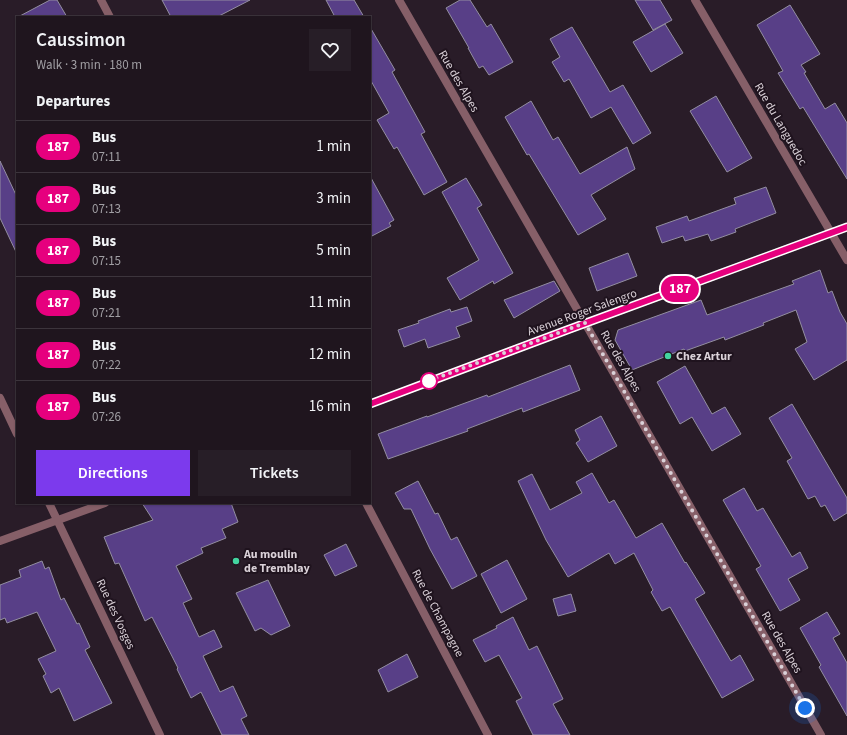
<!DOCTYPE html>
<meta charset="utf-8">
<style>
body{margin:0;font-family:"Source Sans 3",sans-serif;background:#271e27;color:#f1f3f6;height:100vh;display:flex;flex-direction:column;font-size:15px;white-space:nowrap}
*{box-sizing:border-box;margin:0}
p{font-size:13px;color:#a19fa4}
.icon{flex:none;width:22px;height:22px;fill:none;stroke:currentColor;stroke-width:2;stroke-linecap:round;stroke-linejoin:round}
.map{position:relative;flex:1;overflow:hidden}
.panel{position:absolute;left:16px;top:16px;width:355px;height:488px;display:flex;flex-direction:column;background:#1f151e;border-radius:0px;box-shadow:0 1px 3px #0004,0 0 0 1px #3c343c}
.panel>*{flex:none}
.badge{padding:0 8px;border-radius:13px;font-size:14px;line-height:26px}
.you{position:absolute;width:20px;height:20px;margin:-10px;border:3px solid #fff;border-radius:50%;background:#1a73e8;box-shadow:0 0 0 6px #1a73e833}
.map>.badge{position:absolute;translate:-50% -50%;box-shadow:0 0 0 2px #fff}
h2{padding:0 20px;font-size:15px;line-height:36px}
.round{display:grid;place-items:center;flex:none;width:42px;height:42px;border-radius:0px;background:#271e27}
.overview{display:flex;align-items:center;justify-content:space-between;height:68px;padding:0 20px}
h1{font-size:19px;font-weight:600;line-height:30px}
.action{display:flex;gap:8px;margin-top:auto;padding:8px 20px}
.action a{flex:1;height:46px;border-radius:0px;background:#7c3aed;color:#fff;font-size:16px;font-weight:600;line-height:46px;text-align:center}
.action a+a{background:#271e27;color:#f1f3f6}
ul{padding:0;list-style:none}
li{display:flex;align-items:center;gap:12px;height:52px;padding:0 20px;border-top:1px solid #3c343c}
li div{flex:1}
li b{display:block;font-size:15px}
li em{font-style:normal}
li .badge{min-width:44px;font-weight:700;text-align:center}
.map>svg:first-child{display:block}
.building{fill:#583f87;stroke:#938ea1}
.lines{fill:none;stroke-linecap:round;stroke-linejoin:round}
.minor{stroke:#865f68;stroke-width:8}
.line-casing{stroke:#fff;stroke-width:9}
.line{stroke:#e6007e;stroke-width:6}
.walk{stroke:#dad1d8;stroke-width:4;stroke-dasharray:0 7.2}
.poi-dot{fill:#43d4a0;stroke:#1f131e;stroke-width:1.5}
.stop-dot{fill:#fff;stroke:#e6007e;stroke-width:2}
.labels{text-anchor:middle;stroke-width:4;stroke-linejoin:round;paint-order:stroke}
.street-label{font-size:12px;fill:#dad1d8;stroke:#1f131e}
.poi-label{font-size:12px;font-weight:bold;fill:#dad1d8;stroke:#1f131e;text-anchor:start}
</style>
<div class="map">
<svg width="847" height="735" viewBox="0 0 847 735">
<rect width="100%" height="100%" fill="#291c28"/>
<g class="building">
<polygon points="50,0 57,0 67,17 18,17"/>
<polygon points="162,0 250,0 217,17 171,17"/>
<polygon points="326,0 354,0 364,17 335,17"/>
<polygon points="460,0 470,0 487,27 491,24 513,62 489,75 483,66 479,68 468,48 469,48 446,8"/>
<polygon points="635,0 660,0 672,20 653,30"/>
<polygon points="790,5 820,54 801,65 806,72 804,73 825,109 835,103 847,123 847,179 803,107 800,109 778,73 783,71 757,25"/>
<polygon points="665,24 683,53 651,72 633,42"/>
<polygon points="370,27 395,70 392,72 425,132 421,134 447,182 424,195 397,147 394,149 377,120 389,113 370,79"/>
<polygon points="572,27 610,92 623,85 651,133 633,144 611,107 591,118 569,79 564,82 552,62 560,57 550,39"/>
<polygon points="716,96 752,158 727,172 690,111"/>
<polygon points="531,101 553,140 558,137 580,174 627,147 635,169 591,195 606,219 578,235 529,154 527,155 505,117"/>
<polygon points="0,161 17,197 17,254 0,218"/>
<polygon points="370,176 394,220 389,223 391,226 370,237"/>
<polygon points="466,178 482,205 477,208 513,273 494,284 493,281 460,300 447,278 479,260 442,192"/>
<polygon points="766,187 776,213 735,229 736,232 711,241 708,234 685,241 683,236 662,243 656,227 687,216 689,221 736,204 734,198"/>
<polygon points="628,253 637,276 597,291 589,268"/>
<polygon points="820,270 828,293 832,291 840,312 847,324 847,360 814,380 795,349 807,342 796,310 763,323 764,325 725,340 724,337 685,351 684,349 632,370 615,340 618,330 701,300 707,315 794,284 792,281"/>
<polygon points="554,281 560,291 514,318 504,300"/>
<polygon points="467,307 472,321 456,327 460,337 428,348 425,339 404,347 398,330 419,323 418,321 450,309 451,312"/>
<polygon points="570,365 580,390 523,412 522,408 467,429 468,431 388,459 378,434 427,416 427,417 487,395 488,397"/>
<polygon points="685,366 712,414 725,407 741,434 712,451 692,417 680,424 657,382"/>
<polygon points="792,404 847,498 847,513 834,521 825,505 821,507 815,496 808,499 787,461 792,458 769,418"/>
<polygon points="601,416 617,446 588,462 576,443 580,440 575,430"/>
<polygon points="592,473 609,503 614,500 636,538 662,523 685,563 686,562 705,593 695,599 731,661 740,655 754,680 722,698 670,607 662,611 651,592 653,590 634,553 615,564 609,553 568,577 546,540 518,481 532,474 550,510 582,493 576,482"/>
<polygon points="418,481 435,514 438,513 451,540 457,537 477,576 452,589 430,549 411,509 404,509 395,493"/>
<polygon points="744,488 757,511 763,508 792,557 800,552 808,568 788,579 800,600 780,611 756,569 761,566 723,500"/>
<polygon points="142,503 231,503 238,522 222,529 226,538 201,548 203,553 176,566 192,599 183,603 199,637 214,630 222,647 203,656 220,692 233,686 247,716 241,719 249,735 222,735 201,692 191,698 177,669 178,668 152,617 145,621 119,563 115,564 104,537 153,520"/>
<polygon points="346,544 357,566 335,576 324,555"/>
<polygon points="507,560 527,599 501,613 481,574"/>
<polygon points="42,561 45,569 49,567 61,600 64,598 77,624 79,623 90,647 85,650 112,703 74,721 59,688 51,693 43,676 46,674 38,659 56,651 37,612 7,623 5,618 0,620 0,585 21,577 19,570"/>
<polygon points="268,580 290,626 271,635 261,628 255,631 236,593"/>
<polygon points="571,594 576,611 558,616 553,599"/>
<polygon points="827,612 840,634 833,638 847,663 847,716 819,667 821,665 800,628"/>
<polygon points="513,617 529,650 537,646 563,699 553,704 570,735 533,735 516,701 522,698 499,655 485,662 473,640 497,628 496,626"/>
<polygon points="407,654 418,677 388,692 378,670"/>
</g>
<g class="lines">
<g class="minor">
<polyline points="101,0 110,17"/>
<polyline points="399,0 585,323 821,735"/>
<polyline points="695,0 847,260"/>
<polyline points="0,398 17,434"/>
<polyline points="370,404 567,330 605,316 847,227"/>
<polyline points="49,503 160,735"/>
<polyline points="366,503 488,735"/>
<polyline points="0,541 105,503"/>
</g>
</g>
<g class="lines">
<g class="line-casing">
<polyline id="line" points="370,404 567,330 605,316 847,227"/>
</g>
<use href="#line" class="line"/>
<polyline class="walk" points="429,381 426,382 585,323 805,708"/>
</g>
<g class="poi-dot">
<circle cx="668" cy="356" r="4"/>
<circle cx="236" cy="561" r="4"/>
</g>
<circle class="stop-dot" cx="429" cy="381" r="8"/>
<g class="labels">
<g class="street-label">
<text transform="translate(459 81) rotate(60)" y="4">Rue des Alpes</text>
<text transform="translate(781 124) rotate(60)" y="4">Rue du Languedoc</text>
<text transform="translate(582 312) rotate(-20)" y="4">Avenue Roger Salengro</text>
<text transform="translate(621 361) rotate(60)" y="4">Rue des Alpes</text>
<text transform="translate(438 613) rotate(62)" y="4">Rue de Champagne</text>
<text transform="translate(116 614) rotate(65)" y="4">Rue des Vosges</text>
<text transform="translate(782 642) rotate(60)" y="4">Rue des Alpes</text>
</g>
<g class="poi-label">
<text x="676" y="360">Chez Artur</text>
<text x="244" y="558">Au moulin<tspan x="244" dy="14">de Tremblay</tspan></text>
</g>
</g>
</svg>
<div class="you" style="left:805px;top:708px"></div>
<b class="badge" style="left:680px;top:289px;background:#e6007e;color:#fff">187</b>
<section class="panel">
<div class="overview"><div><h1>Caussimon</h1><p>Walk · 3 min · 180 m</p></div><a class="round"><svg class="icon" aria-label="heart" viewBox="0 0 24 24"><path d="M12 20l-8-8c-3-5 5-10 8-4 3-6 11-1 8 4z"/></svg></a></div>
<h2>Departures</h2>
<ul>
<li><span class="badge" style="background:#e6007e;color:#fff">187</span><div><b>Bus</b><p>07:11</p></div><em>1 min</em></li>
<li><span class="badge" style="background:#e6007e;color:#fff">187</span><div><b>Bus</b><p>07:13</p></div><em>3 min</em></li>
<li><span class="badge" style="background:#e6007e;color:#fff">187</span><div><b>Bus</b><p>07:15</p></div><em>5 min</em></li>
<li><span class="badge" style="background:#e6007e;color:#fff">187</span><div><b>Bus</b><p>07:21</p></div><em>11 min</em></li>
<li><span class="badge" style="background:#e6007e;color:#fff">187</span><div><b>Bus</b><p>07:22</p></div><em>12 min</em></li>
<li><span class="badge" style="background:#e6007e;color:#fff">187</span><div><b>Bus</b><p>07:26</p></div><em>16 min</em></li>
</ul>
<div class="action"><a>Directions</a><a>Tickets</a></div>
</section>
</div>
